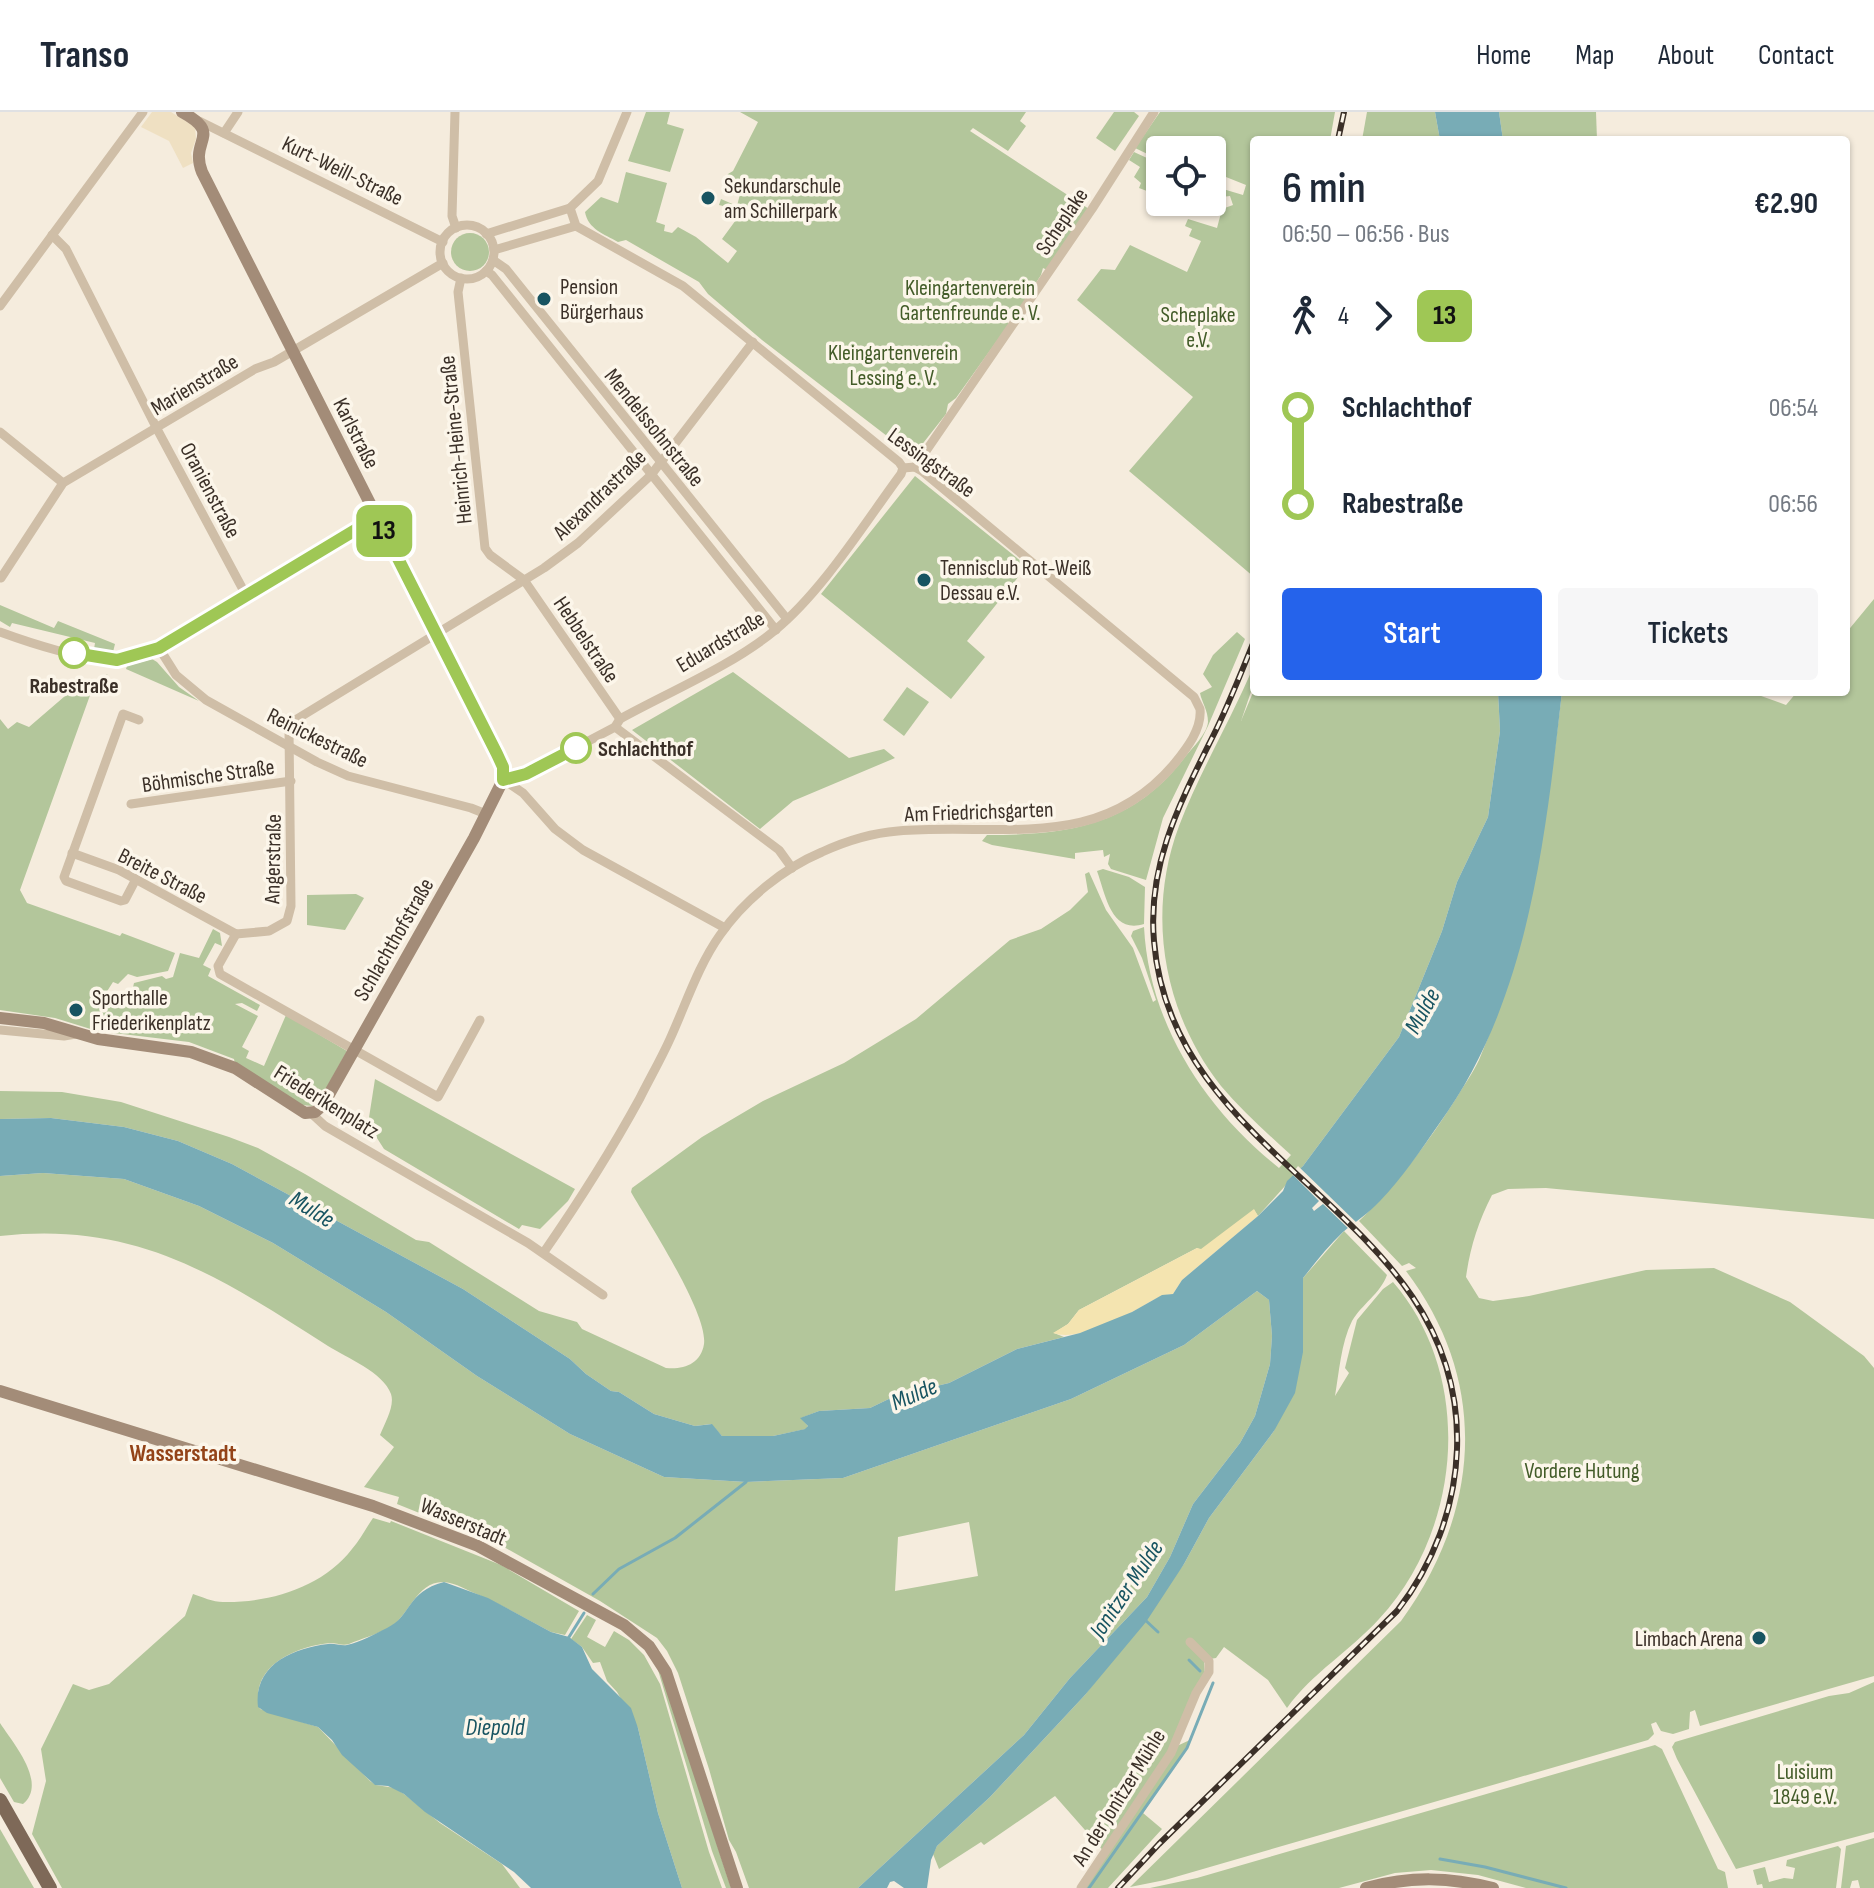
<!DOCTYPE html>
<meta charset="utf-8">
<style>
body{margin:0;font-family:"Sofia Sans Condensed",sans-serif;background:#f6f6f7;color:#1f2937;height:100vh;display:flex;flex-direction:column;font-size:30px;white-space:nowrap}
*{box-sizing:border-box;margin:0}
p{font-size:26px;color:#747a83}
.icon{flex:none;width:44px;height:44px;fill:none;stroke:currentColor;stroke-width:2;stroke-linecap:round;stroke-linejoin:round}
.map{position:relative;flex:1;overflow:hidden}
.drawer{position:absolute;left:1250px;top:24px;width:600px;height:560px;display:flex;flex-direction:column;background:#fff;border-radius:8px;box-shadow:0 2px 6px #0004}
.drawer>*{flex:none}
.badge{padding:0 16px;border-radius:12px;font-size:28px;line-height:52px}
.fabs{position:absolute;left:1146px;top:24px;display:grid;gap:16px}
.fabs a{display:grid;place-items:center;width:80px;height:80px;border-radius:8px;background:#fff;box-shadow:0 2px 6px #0004;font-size:40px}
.map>.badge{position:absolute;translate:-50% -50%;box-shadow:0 0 0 4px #fff}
.legs{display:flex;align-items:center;gap:12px;height:88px;padding:0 32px;font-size:26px}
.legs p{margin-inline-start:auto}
.summary{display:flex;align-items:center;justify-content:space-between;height:136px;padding:0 32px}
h1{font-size:44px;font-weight:600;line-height:60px}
.cta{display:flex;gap:16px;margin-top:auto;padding:16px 32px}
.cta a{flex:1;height:92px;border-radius:8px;background:#2563eb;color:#fff;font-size:32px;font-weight:600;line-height:92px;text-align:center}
.cta a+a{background:#f6f6f7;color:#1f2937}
ul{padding:0 32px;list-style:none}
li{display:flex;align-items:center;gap:28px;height:96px;font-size:30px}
li i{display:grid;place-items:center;width:12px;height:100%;margin:0 10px;background:currentColor}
li i::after{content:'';width:20px;height:20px;margin:-10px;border:6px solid;border-radius:50%;background:#fff}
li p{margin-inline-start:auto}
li:first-child i{background:linear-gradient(#0000 50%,currentColor 0)}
li:last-child i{background:linear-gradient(currentColor 50%,#0000 0)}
header{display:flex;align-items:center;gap:48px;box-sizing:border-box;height:112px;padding:0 40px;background:#fff;border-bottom:2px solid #e0e1e3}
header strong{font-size:38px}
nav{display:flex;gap:44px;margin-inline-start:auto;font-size:28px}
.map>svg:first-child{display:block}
.green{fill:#b3c69b;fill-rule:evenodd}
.sand{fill:#f4e4b0}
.plaza{fill:#efe0c2}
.water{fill:#78acb6}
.pier{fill:#f5ecdd}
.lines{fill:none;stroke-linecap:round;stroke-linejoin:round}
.stream{stroke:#78acb6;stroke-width:3}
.minor{stroke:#cfbea7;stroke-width:9}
.secondary{stroke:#a38c78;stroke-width:12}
.primary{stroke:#7e6958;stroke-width:14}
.rail-casing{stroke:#3b3028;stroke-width:6}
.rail{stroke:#fcf6ea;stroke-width:3;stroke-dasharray:9;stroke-linecap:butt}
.line-1-casing{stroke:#fff;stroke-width:18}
.line-1{stroke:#9fc755;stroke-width:12}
.poi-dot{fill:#185461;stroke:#fcf6ea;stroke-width:3}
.stop-1-dot{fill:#fff;stroke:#9fc755;stroke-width:4}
.labels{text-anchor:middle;stroke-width:7;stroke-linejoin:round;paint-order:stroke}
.street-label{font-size:22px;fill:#3b3028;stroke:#fcf6ea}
.poi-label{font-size:22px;fill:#3b3028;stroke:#fcf6ea;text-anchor:start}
.park-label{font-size:22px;fill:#435c29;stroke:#fcf6ea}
.stop-label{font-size:22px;font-weight:bold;fill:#3b3028;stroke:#fcf6ea}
.water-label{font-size:24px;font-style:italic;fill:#185461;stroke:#fcf6ea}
.neighbourhood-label{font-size:24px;font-weight:bold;fill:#934318;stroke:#fcf6ea}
</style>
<header>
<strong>Transo</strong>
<nav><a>Home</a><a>Map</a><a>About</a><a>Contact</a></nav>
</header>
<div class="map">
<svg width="1874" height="1776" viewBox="0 0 1874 1776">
<rect width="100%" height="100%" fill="#f5ecdd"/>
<g class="green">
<polygon points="646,0 670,0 667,12 684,17 670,60 628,49"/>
<path d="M740 0H1026L1020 9 1026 14 1008 39 973 16 970 19 1089 97 1047 158 1043 156 1041 163 1016 202 1007 210 1009 212 956 286 948 292 946 302 913 344 762 228 708 182 699 170 626 128 618 130C604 122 588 117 585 100L601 85 618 91 626 60 667 71 656 110 665 113 664 119 672 121 678 115 696 125 728 151 737 139 722 127 741 101 739 98 719 93 721 87 737 94 740 82 722 79 728 62 733 59 758 10Z"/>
<polygon points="1114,0 1134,0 1139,4 1115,39 1096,26"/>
<polygon points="1160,0 1335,0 1330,28 1254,28 1254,465 1129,359 1193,285 1077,188 1101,157 1115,158 1130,133 1187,160 1201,129 1189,124 1192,117 1185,114 1188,107 1217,116 1222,97 1233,93 1230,84 1221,85 1223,77 1243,83 1246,73 1216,61 1218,56 1212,53 1212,38 1160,38 1160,48 1135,36"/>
<polygon points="1367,0 1435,0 1440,28 1362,28"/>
<polygon points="1499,0 1596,0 1597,28 1503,28"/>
<polygon points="1134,40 1160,52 1160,62 1153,59 1149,62 1159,72 1157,78 1160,80 1160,84 1139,76 1141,71 1134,65 1140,55 1129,48"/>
<circle cx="470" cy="140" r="19"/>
<polygon points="915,364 1027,454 967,529 985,545 951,587 821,482"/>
<path d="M1874 487V1107L1546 1076 1508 1077 1492 1083C1478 1110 1470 1136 1466 1165L1479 1186 1493 1189 1529 1184 1646 1158 1714 1156 1790 1190 1864 1244 1874 1256V1564L1700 1614 1695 1598 1690 1600 1689 1617 1673 1622 1661 1619 1656 1610 1651 1612 1654 1622 1648 1628 1165 1768 1130 1775 1401 1509C1481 1399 1490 1270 1406 1159L1416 1156 1409 1151 1402 1154 1359 1109C1397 1073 1429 1029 1457 985 1464 973 1473 961 1479 948 1529 830 1547 706 1562 580H1750L1786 593 1797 580H1846V521Z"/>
<polygon points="0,493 54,516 58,509 115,532 113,540 94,537 95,531 12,511 10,515 0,509"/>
<path d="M1237 520 1245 527 1208 614 1163 706 1146 768 1111 757 1108 752 1110 742 1104 745 1103 738 1075 741V747L992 733 982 729 987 723C1067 723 1133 714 1185 645 1192 636 1207 622 1208 610 1208 598 1202 591 1200 581L1212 575 1203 562 1213 543Z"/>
<polygon points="152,547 157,550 179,575 199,589 126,557 127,554"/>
<path d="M1254 553V571L1241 609 1254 578V580H1498L1500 619 1488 705 1457 770 1442 819 1399 925 1303 1054 1258 1104 1254 1098 1201 1138 1197 1136 1079 1198 1068 1212 1054 1221 1064 1225 1017 1237 949 1271 895 1284 870 1296 819 1299 801 1306 808 1314 806 1317 773 1324H722L711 1312 695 1314 654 1302 619 1280 611 1279 586 1262 570 1247 463 1177 232 1052 178 1029 124 1015 51 1006 0 1007V979L62 980 121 990 229 1025 258 1036 305 1062 416 1128 429 1130 539 1199 577 1210 582 1217 666 1256C683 1258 701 1252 704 1232 708 1201 648 1110 631 1080L632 1076 702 1025 763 989 844 951 916 907 1010 828 1041 817 1070 798 1088 780 1085 762 1089 760 1106 798 1133 836 1153 890 1156 888 1142 846 1131 824 1133 819 1144 815C1149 912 1205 997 1279 1056L1291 1043C1267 1021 1242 999 1221 974 1163 900 1146 802 1179 714 1200 659 1231 608 1254 553Z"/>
<polygon points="733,560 849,646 884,637 895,646 793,689 760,717 632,618"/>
<polygon points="108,562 93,575 20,778 27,791 120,824 122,821 175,841 168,859 137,865 128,862 118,872 113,870 104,884 130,893 133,890 131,884 134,871 162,864 166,867 173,865 180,841 199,846 213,817 220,821 222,834 215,831 203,853 211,857 208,864 260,893 257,899 242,891 235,892 258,904 242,935 249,939 246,946 264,954 286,903 347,939 319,989 313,994 300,993 235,952 234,947 189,930 97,919 55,906 0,898 0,607 8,617 17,610 29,615 65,584"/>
<polygon points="907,575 929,590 904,624 883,608"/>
<path d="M1103 757 1129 765 1145 775 1144 812C1111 822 1106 784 1097 759Z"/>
<polygon points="356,782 364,786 345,818 307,813 307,783"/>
<polygon points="375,967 575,1077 568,1089 540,1117 522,1113 519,1117 384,1037 368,1012"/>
<path d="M43 1061 124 1067 199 1094 273 1131 386 1200 477 1264 570 1322 664 1365 746 1370 843 1366 1071 1287 1184 1233 1257 1179 1269 1188 1272 1224 1270 1252 1255 1304 1240 1331 1193 1392 1170 1445 1147 1485 1070 1566 1024 1623 858 1776H749L736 1740 729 1728 709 1657 678 1561 667 1539 657 1526 600 1489 504 1435 397 1392 399 1385 364 1375 394 1335 380 1323C385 1311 395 1294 391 1282 383 1260 347 1246 328 1234 218 1164 137 1109 0 1124V1064ZM969 1410 978 1464 895 1479 898 1425Z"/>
<path d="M1344 1119 1387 1163C1380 1182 1362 1192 1352 1209 1341 1231 1339 1261 1335 1284L1349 1261 1345 1256 1357 1208 1383 1177 1393 1170C1475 1265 1462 1418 1379 1507 1350 1539 1312 1561 1287 1596L1268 1568 1224 1535 1216 1546 1204 1548 1205 1564 1177 1634 1192 1627 1143 1701 1162 1717 1108 1776H1083L1107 1743 1055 1684 984 1733 981 1730 939 1757 933 1742 937 1734 990 1685 1085 1583 1184 1452 1209 1406 1274 1319 1301 1188 1303 1166Z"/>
<path d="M373 1406 390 1411 391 1409 501 1453 579 1499 565 1523 551 1520C527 1507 504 1494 479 1483 468 1479 457 1471 444 1470 416 1469 409 1505 389 1516 377 1522 361 1527 349 1532 342 1534 337 1531 330 1531 296 1534 248 1555 260 1597L318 1615 370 1669 376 1673 395 1676 404 1682 440 1711 502 1752 520 1776H62L32 1722 46 1669 41 1637 73 1572 89 1578 109 1572 185 1504 193 1482C202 1485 213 1490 223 1490 270 1491 323 1475 352 1437 360 1428 366 1416 373 1406Z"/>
<polygon points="587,1503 596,1508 587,1525 605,1535 614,1519 629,1528 644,1543 660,1572 709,1740 722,1776 682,1776 658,1701 638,1616 617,1580 607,1569 600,1550 593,1551 582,1535 571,1527"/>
<polygon points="660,1557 731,1776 726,1776 712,1739 658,1558"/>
<polygon points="1874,1570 1874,1720 1736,1757 1677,1647 1672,1635 1675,1630 1829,1584 1849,1581"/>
<path d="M0 1611C13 1631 48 1671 23 1692L14 1690 0 1666Z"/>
<polygon points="1655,1633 1662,1637 1718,1757 1725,1760 1728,1776 1526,1776 1478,1763 1431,1758 1395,1761 1339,1776 1150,1776 1197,1766"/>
<polygon points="0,1717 34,1776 0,1776"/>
<polygon points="1874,1726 1874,1776 1860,1776 1858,1768 1852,1769 1850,1776 1841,1776 1846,1734"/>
<polygon points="1838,1734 1841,1737 1836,1776 1763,1776 1762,1772 1757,1773 1753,1758 1765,1755 1769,1770 1784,1766 1793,1767 1795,1756 1786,1754 1787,1748"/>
</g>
<path class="sand" d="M1254 1097 1258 1104 1182 1168 1173 1182C1157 1183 1146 1193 1132 1200 1111 1210 1076 1229 1053 1221L1068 1212 1079 1198 1197 1136 1201 1137Z"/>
<polygon class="plaza" points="152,0 171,0 195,15 196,27 191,41 193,51 183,56 169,29 141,15"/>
<g class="water">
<polygon points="1435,0 1499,0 1503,28 1440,28"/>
<path d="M1498 580H1562C1545 727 1529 889 1439 1012 1421 1038 1402 1066 1380 1089 1369 1101 1355 1110 1343 1120 1328 1134 1316 1150 1303 1166V1240L1295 1281 1274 1319 1209 1406 1184 1452 1146 1510 1085 1583 990 1685 937 1734 931 1748 927 1776H904L894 1769 890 1770 887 1776H858L1024 1623 1070 1566 1147 1485 1170 1445 1193 1392 1240 1331 1255 1304 1270 1252 1272 1224 1269 1188 1257 1179 1184 1233 1071 1287 843 1366 746 1370 664 1365 570 1322 477 1264 386 1200 273 1131 199 1094 124 1067 43 1061 0 1064V1007L51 1006 124 1015 178 1029 232 1052 463 1177 570 1247 586 1262 611 1279 619 1280 654 1302 695 1314 712 1312 722 1324H773L805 1317 808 1314 800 1306 819 1299 870 1296 895 1284 949 1271 1017 1237 1080 1221 1132 1200 1162 1183 1173 1182 1182 1168 1258 1104 1283 1079 1287 1069 1303 1054 1399 925 1442 819 1457 770 1488 705 1500 619Z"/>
<path d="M444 1470 488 1486 551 1520 569 1525 582 1535 592 1557 631 1596 638 1616 658 1701 682 1776H531L514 1760 425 1700 404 1682 388 1674 375 1673 342 1643 332 1628 318 1615 267 1601 258 1595C253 1553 293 1536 328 1532 334 1531 341 1534 347 1533 360 1530 375 1522 387 1516 412 1504 406 1480 444 1470Z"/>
</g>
<polygon class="pier" points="1298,1054 1327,1082 1359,1113 1351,1119 1323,1092 1314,1099 1312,1096 1319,1089 1292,1062"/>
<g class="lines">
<g class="stream">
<polyline points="593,1482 619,1457 675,1426 746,1370"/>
<polyline points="1143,1506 1158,1520"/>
<polyline points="569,1525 584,1501"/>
<polyline points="1189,1548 1200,1559"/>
<polyline points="1440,1747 1485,1755 1566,1776"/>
<polyline points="1089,1776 1187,1636 1213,1571"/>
</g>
<g class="minor">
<polyline points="455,0 452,104 456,116"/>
<polyline points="199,9 443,130"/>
<polyline points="224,21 238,0"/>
<polyline points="570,96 576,114 683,174 899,350 903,356"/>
<circle cx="467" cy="140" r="27"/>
<polyline points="486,122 570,96 598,69 627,0"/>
<polyline points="52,123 66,137 156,315 246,483"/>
<polyline points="494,138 576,114"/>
<polyline points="493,148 506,157 787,507"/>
<polyline points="486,159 492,163 776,518"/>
<polyline points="461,166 458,180 485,436 490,443 524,468 620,607"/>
<polyline points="0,194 143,0"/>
<polyline points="0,320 63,371"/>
<polyline points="915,355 1092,97 1154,0"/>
<polyline points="1,466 63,371 255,257 274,250 443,151"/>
<path d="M0 520C30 531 85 549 116 548 131 547 145 541 159 536L377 405"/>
<polyline points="159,536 176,563 206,588 317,650 348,664 471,696 486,702"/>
<polyline points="615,615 779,738 792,756"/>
<path d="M503 668 526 662 615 615 620 607C667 581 733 553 774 519 822 480 864 412 901 362L903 356"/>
<polyline points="504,668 523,681 555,717 583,738 725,816"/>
<polyline points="131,692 291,669"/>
<polyline points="72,741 119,758 236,822"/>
<polyline points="136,767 125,788 121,789 66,769 64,765 123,602 139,608"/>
<polyline points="236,822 269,819 287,809 291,794 289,618 292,610 544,456 578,431 651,363 753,230"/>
<polyline points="236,822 218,854 220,862 438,985 480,908"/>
<polyline points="0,918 64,924 76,922"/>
<polyline points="312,1002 325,1014 528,1131 603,1183"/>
<path d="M544 1140C578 1091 611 1039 640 986 650 966 661 947 670 927 686 892 698 854 720 823 744 788 784 756 822 740 846 729 872 721 898 719 1000 710 1099 742 1175 651 1187 636 1202 617 1200 597L1194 585 922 359 915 355 903 356"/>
<polyline points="1081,1776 1171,1641 1196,1581 1209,1560 1209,1549 1190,1530"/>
</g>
<g class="secondary">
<path d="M0 906 44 911 98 927 191 940 235 956 305 1001 315 1000 323 993 474 726 503 668V657L497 642 202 60C189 27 224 23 182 0"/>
<polyline points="0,1279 373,1394 478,1434 624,1513 649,1534 666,1560 737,1776"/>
<path d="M1366 1776C1411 1764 1449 1765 1493 1776"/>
</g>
<polyline class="primary" points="0,1688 50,1776"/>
<g class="rail-casing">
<g id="rail">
<polyline points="1338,28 1344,0"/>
<path d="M1118 1776 1159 1732 1397 1499C1433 1453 1455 1396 1457 1337 1465 1100 1172 1056 1154 829 1147 750 1182 687 1216 618 1230 589 1242 559 1254 529"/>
</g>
</g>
<use href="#rail" class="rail"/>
</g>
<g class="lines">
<g class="line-1-casing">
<polyline id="line-1" points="74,541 117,548 159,536 377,405 497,642 503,655 503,668 526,662 576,636"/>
</g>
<use href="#line-1" class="line-1"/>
</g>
<g class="poi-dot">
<circle cx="708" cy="86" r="8"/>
<circle cx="544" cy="187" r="8"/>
<circle cx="924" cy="468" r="8"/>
<circle cx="76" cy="898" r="8"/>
<circle cx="1759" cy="1526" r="8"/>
</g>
<g class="stop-1-dot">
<circle cx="74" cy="541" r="14"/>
<circle cx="576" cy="636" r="14"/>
</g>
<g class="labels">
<g class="street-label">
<text transform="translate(343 58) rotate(26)" y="8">Kurt-Weill-Straße</text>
<text transform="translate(1061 109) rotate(-56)" y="8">Scheplake</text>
<text transform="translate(194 272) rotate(-31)" y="8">Marienstraße</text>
<text transform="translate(655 315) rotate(51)" y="8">Mendelssohnstraße</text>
<text transform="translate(357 321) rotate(63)" y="8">Karlstraße</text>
<text transform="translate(455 328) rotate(-96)" y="8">Heinrich-Heine-Straße</text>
<text transform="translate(932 350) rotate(36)" y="8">Lessingstraße</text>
<text transform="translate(211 378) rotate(62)" y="8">Oranienstraße</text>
<text transform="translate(599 382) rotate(-44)" y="8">Alexandrastraße</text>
<text transform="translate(587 527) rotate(56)" y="8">Hebbelstraße</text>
<text transform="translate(720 529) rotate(-31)" y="8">Eduardstraße</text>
<text transform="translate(318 625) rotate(26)" y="8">Reinickestraße</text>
<text transform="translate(208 663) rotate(-8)" y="8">Böhmische Straße</text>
<text transform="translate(979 699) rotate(-2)" y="8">Am Friedrichsgarten</text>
<text transform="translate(272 747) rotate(-89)" y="8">Angerstraße</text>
<text transform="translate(163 763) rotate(27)" y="8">Breite Straße</text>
<text transform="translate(393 827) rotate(-60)" y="8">Schlachthofstraße</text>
<text transform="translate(327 989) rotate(32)" y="8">Friederikenplatz</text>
<text transform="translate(464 1409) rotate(23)" y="8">Wasserstadt</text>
<text transform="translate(1118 1685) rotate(-58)" y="8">An der Jonitzer Mühle</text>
</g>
<g class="poi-label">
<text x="724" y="81">Sekundarschule<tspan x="724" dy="25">am Schillerpark</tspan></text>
<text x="560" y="182">Pension<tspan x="560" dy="25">Bürgerhaus</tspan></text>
<text x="940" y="463">Tennisclub Rot-Weiß<tspan x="940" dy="25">Dessau e.V.</tspan></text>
<text x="92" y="893">Sporthalle<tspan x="92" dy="25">Friederikenplatz</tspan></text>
<text x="1743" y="1534" text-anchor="end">Limbach Arena</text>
</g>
<g class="park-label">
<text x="970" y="183">Kleingartenverein<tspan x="970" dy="25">Gartenfreunde e. V.</tspan></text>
<text x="1198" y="210">Scheplake<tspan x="1198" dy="25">e.V.</tspan></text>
<text x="893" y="248">Kleingartenverein<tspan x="893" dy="25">Lessing e. V.</tspan></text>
<text x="1582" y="1366">Vordere Hutung</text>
<text x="1805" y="1667">Luisium<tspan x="1805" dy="25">1849 e.V.</tspan></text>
</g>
<g class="stop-label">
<text x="74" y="581">Rabestraße</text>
<text x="598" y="644" text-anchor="start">Schlachthof</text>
</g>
<g class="water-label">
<text transform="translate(1422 899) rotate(-61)" y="8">Mulde</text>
<text transform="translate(312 1097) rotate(32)" y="8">Mulde</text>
<text transform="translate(914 1282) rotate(-23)" y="8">Mulde</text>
<text transform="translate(1126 1477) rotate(-56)" y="8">Jonitzer Mulde</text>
<text x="495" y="1623">Diepold</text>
</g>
<g class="neighbourhood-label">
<text x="183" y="1349">Wasserstadt</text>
</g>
</g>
</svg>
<div class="fabs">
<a><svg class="icon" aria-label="locate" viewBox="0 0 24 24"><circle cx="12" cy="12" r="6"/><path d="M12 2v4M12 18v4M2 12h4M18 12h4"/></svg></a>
</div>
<b class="badge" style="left:384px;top:419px;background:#9fc755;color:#111">13</b>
<section class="drawer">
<div class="summary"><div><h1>6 min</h1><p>06:50 – 06:56 · Bus</p></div><b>€2.90</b></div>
<div class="legs"><svg class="icon" aria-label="walk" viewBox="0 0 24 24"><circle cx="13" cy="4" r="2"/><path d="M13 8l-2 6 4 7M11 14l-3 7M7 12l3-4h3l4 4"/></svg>4<svg class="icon" aria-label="forward" viewBox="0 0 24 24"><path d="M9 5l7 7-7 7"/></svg><b class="badge" style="background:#9fc755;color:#111">13</b></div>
<ul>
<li><i style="color:#9fc755"></i><b>Schlachthof</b><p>06:54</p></li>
<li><i style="color:#9fc755"></i><b>Rabestraße</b><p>06:56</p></li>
</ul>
<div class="cta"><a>Start</a><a>Tickets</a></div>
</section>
</div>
